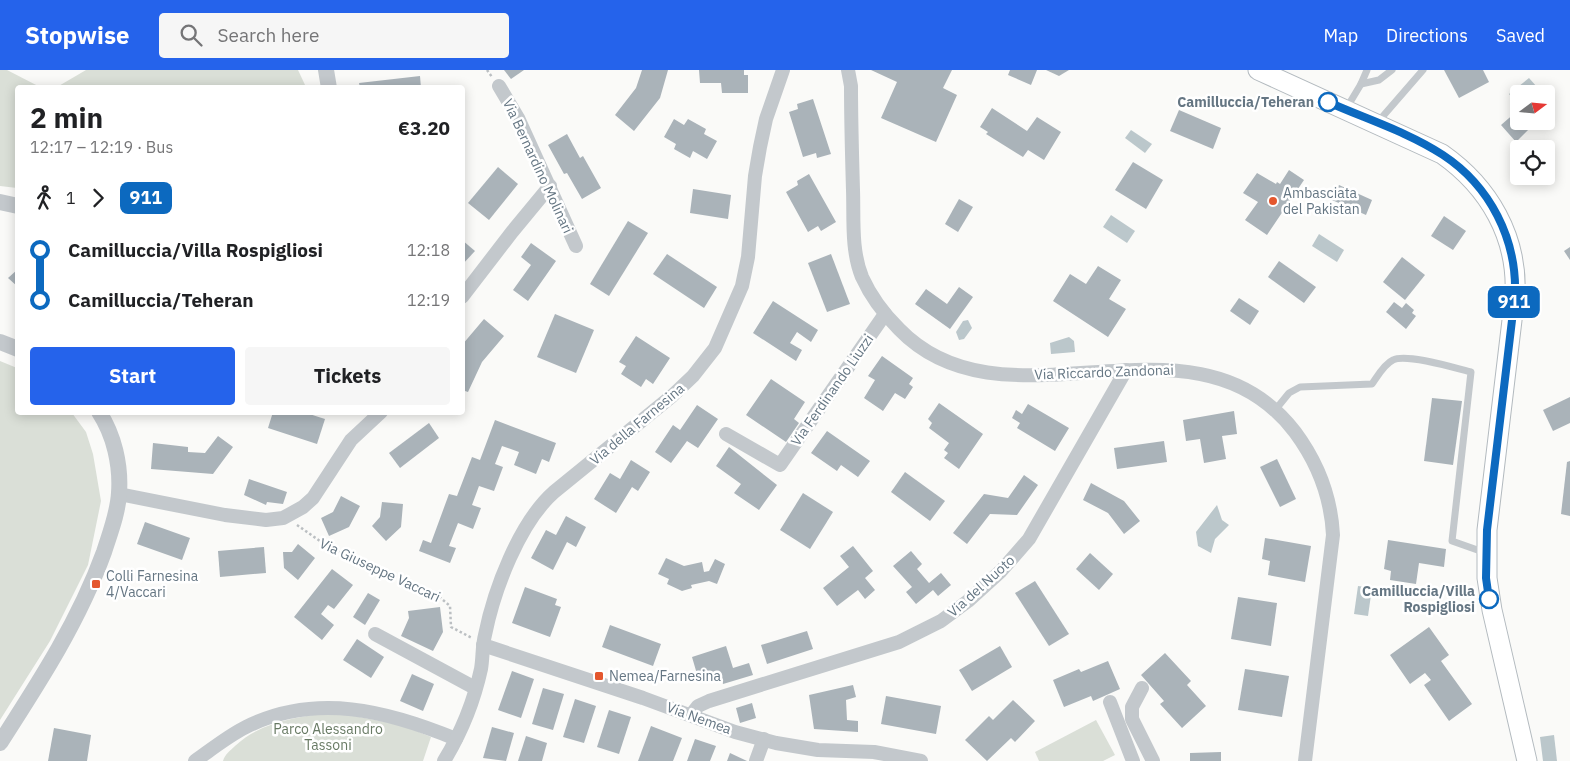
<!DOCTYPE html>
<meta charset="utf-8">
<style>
body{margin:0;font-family:"IBM Plex Sans",sans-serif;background:#f6f6f6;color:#202124;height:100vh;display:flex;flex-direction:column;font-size:19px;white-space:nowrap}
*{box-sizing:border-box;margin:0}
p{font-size:16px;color:#757577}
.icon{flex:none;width:28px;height:28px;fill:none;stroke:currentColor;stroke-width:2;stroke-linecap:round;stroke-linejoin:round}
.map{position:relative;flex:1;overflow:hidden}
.panel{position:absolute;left:15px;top:15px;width:450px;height:330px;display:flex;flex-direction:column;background:#fff;border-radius:5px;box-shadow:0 2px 12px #0003}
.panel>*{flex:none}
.badge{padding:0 10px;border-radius:8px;font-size:18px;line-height:32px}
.needle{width:32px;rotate:74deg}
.controls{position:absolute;left:1510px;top:15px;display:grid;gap:10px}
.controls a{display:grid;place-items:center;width:45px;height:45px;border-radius:5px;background:#fff;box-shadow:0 2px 12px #0003;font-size:25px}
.map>.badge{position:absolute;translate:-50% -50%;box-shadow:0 0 0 2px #fff}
.legs{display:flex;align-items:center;gap:8px;height:55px;padding:0 15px;font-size:16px}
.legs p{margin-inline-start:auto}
.head{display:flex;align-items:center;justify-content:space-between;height:85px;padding:0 15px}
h1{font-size:28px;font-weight:700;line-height:38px}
.primary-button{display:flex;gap:10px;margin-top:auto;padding:10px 15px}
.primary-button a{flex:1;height:58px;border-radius:5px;background:#2563eb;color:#fff;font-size:20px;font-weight:700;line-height:58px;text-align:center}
.primary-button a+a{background:#f6f6f6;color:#202124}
ul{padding:0 15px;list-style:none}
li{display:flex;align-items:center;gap:18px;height:50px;font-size:19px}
li i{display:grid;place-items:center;width:8px;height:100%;margin:0 6px;background:currentColor}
li i::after{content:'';width:12px;height:12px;margin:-6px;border:4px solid;border-radius:50%;background:#fff}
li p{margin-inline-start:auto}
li:first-child i{background:linear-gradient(#0000 50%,currentColor 0)}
li:last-child i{background:linear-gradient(currentColor 50%,#0000 0)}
header{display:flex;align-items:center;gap:30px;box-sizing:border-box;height:70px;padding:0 25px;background:#2563eb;color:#fff}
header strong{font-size:24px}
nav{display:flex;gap:28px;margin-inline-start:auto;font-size:18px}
.search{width:350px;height:45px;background:#f6f6f6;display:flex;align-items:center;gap:12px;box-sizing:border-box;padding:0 18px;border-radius:5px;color:#757577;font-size:19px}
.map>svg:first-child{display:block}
.green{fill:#dadfd7}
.water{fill:#bbc7cb}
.building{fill:#aab3b9}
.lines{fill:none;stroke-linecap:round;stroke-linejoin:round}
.secondary-casing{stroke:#b3babf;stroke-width:21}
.path{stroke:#bbbfc2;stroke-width:2.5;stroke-dasharray:2.5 2.5;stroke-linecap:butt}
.service{stroke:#c3c8cc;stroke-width:7}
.minor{stroke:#c3c8cc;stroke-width:14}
.tertiary{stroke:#c3c8cc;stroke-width:16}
.secondary{stroke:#fff;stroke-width:19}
.line-1-casing{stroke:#fff;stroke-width:11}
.line-1{stroke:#0c69bf;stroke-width:8}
.stop-1-dot{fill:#fff;stroke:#0c69bf;stroke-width:2.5}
.poi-dot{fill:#e4572e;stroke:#fff;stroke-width:2}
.labels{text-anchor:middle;stroke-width:5;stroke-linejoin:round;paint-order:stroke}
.stop-label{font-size:14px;font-weight:bold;fill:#657683;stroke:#fff;text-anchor:end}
.street-label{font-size:14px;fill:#657683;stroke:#fff}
.poi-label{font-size:14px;fill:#657683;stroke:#fff;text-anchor:start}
.park-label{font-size:14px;fill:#687a64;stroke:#fff}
</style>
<header>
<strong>Stopwise</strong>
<div class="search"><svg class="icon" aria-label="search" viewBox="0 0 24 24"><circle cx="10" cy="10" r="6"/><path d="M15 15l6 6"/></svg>Search here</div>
<nav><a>Map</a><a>Directions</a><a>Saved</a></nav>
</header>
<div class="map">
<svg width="1570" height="691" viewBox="0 0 1570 691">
<rect width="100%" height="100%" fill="#fafaf8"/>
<g class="green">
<polygon points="0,0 7,0 40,17 18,18 17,118 0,116"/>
<polygon points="86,0 298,0 306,17 57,17"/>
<polygon points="0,291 17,298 18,342 72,343 86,362 93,384 101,431 88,495 50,571 0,650"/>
<path d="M333 642 402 655 431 667 423 691H223C225 684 230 681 235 676 262 651 298 647 333 642Z"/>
<polygon points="1096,650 1115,685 1103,691 1039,691 1035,682"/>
</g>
<g class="water">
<polygon points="1529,8 1537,17 1528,24 1519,24 1519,31 1516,33 1509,24"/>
<polygon points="1131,60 1152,74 1145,83 1125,68"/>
<polygon points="1111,145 1135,161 1127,173 1103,157"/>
<polygon points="1319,164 1344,180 1337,192 1312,176"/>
<polygon points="968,250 972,258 964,269 959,270 956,262 963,251"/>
<polygon points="1069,267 1074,271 1075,282 1051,284 1050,273"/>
<polygon points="1217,435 1222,450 1229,455 1215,469 1211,483 1198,476 1196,462"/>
<polygon points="1358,516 1372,518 1368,546 1354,544"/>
<polygon points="1554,665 1557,691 1543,691 1540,667"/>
</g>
<g class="building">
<polygon points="504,0 524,0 511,9"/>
<polygon points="642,0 668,0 660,28 634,61 615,45 636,18"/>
<polygon points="699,0 744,0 744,5 748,5 748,23 722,23 721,13 700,13"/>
<polygon points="871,0 952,0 943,18 957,25 936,72 881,48 897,12"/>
<polygon points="1010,0 1037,0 1031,15 1008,5"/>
<polygon points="1046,0 1069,0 1059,6"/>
<polygon points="1444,0 1483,0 1489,12 1459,28"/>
<polygon points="420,6 421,18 360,18 359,13"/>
<polygon points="813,29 831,84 817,88 816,83 803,87 789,42 798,39 797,34"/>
<polygon points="992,38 1027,61 1037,47 1061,62 1044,90 1028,80 1023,87 986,64 988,62 980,57"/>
<polygon points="1179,40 1221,58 1213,79 1170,61"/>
<polygon points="1516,42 1519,45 1519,51 1524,51 1530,58 1516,72 1501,55"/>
<polygon points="674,49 684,55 688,49 706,59 704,64 717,71 707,89 693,81 690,88 674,79 676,74 664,67"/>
<polygon points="567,64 580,88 583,86 601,118 582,129 567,103 564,104 548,75"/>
<polygon points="1133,92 1163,110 1146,139 1115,120"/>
<polygon points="498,97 518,114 489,150 468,133"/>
<polygon points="1289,100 1304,110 1267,165 1245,150 1258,132 1243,123 1257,103 1276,114 1277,112 1280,114"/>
<polygon points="809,104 836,152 821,161 818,156 808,162 786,122 798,115 797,111"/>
<polygon points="1339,115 1372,130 1366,145 1332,130"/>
<polygon points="693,119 731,125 728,149 690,143"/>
<polygon points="959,129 973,137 958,162 945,154"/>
<polygon points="1444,146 1466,161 1453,180 1431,166"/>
<polygon points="628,151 648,163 609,226 590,214"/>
<polygon points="462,170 475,181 462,195"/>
<polygon points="531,173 556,191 528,231 513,220 531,195 521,187"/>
<polygon points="1570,177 1570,190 1564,181"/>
<polygon points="667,184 717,217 704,238 653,204"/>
<polygon points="831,184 850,234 827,242 808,193"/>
<polygon points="1402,187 1425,205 1405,230 1383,212"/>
<polygon points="1279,191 1316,217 1304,233 1268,207"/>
<polygon points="1098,196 1121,210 1109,229 1126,239 1108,267 1053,231 1070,204 1086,214"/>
<polygon points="18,199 18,217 8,208"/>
<polygon points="959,217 973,227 950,259 915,234 926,219 947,234"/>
<polygon points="1239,228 1259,241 1250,255 1230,241"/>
<polygon points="773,231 818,260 811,272 797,262 790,273 802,280 796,291 753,263"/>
<polygon points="1394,232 1402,238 1406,233 1414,240 1412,243 1416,246 1406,259 1386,242"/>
<polygon points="555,244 594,260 576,303 537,287"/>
<polygon points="484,249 504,266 482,292 468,322 462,320 462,275"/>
<polygon points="636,266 670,288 653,314 646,309 641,317 621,304 626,296 619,292"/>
<polygon points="882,286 913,308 909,314 913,317 905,329 895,323 883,341 864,328 875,310 868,306"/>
<polygon points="771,309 805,332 794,349 799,353 786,372 746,345"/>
<polygon points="1570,327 1570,353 1553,361 1543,340"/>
<polygon points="1432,328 1462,331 1453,395 1424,391"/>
<polygon points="939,333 983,364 959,399 944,388 948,383 944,380 949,373 929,358 932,353 928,349"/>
<polygon points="1028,334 1069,358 1055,381 1017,358 1020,353 1012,348 1016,340 1022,344"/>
<polygon points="697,335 718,349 698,378 687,371 671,393 655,382 673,355 680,360"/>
<polygon points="1234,341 1237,364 1222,366 1226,389 1204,393 1200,369 1186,371 1183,350"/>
<polygon points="273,342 303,342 325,349 317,374 268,358"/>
<polygon points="495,350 556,373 549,392 542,389 536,404 514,395 519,382 502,376 495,394 503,397 494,421 479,416 472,435 481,438 473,459 458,453 449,476 456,478 450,493 419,481 423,470 431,473 449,424 457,426 472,387 480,390"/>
<polygon points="429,353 439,368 400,398 389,383"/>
<polygon points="827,361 870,391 858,407 841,395 837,401 811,383"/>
<polygon points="218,366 233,377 213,404 151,399 153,373 188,377 188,382 205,383"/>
<polygon points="1164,371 1167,392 1117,399 1114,378"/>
<polygon points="729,377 777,415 759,440 734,423 741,414 716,396"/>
<polygon points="1277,389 1296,429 1280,437 1260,397"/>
<polygon points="631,390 650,402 638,421 632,417 616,443 594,429 610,403 620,409"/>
<polygon points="1570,391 1570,446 1561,444 1567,392"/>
<polygon points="905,402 945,431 930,451 891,422"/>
<polygon points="1024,405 1038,415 1017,445 990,444 967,474 953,463 984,424 1008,428"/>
<polygon points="249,409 287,422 283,434 267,432 266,435 244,425"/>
<polygon points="1091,413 1124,431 1140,451 1124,464 1108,443 1083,430"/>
<polygon points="803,423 833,442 810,479 780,460"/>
<polygon points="341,426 360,436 349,457 329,466 321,448 333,442"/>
<polygon points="382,432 403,434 401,457 386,471 372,456 380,447"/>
<polygon points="566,446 586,457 576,477 567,472 553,500 531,488 546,460 556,465"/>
<polygon points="145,452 190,468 182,490 137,474"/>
<polygon points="1265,468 1311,476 1305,512 1268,505 1270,491 1262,489"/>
<polygon points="1388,470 1446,479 1444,497 1419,493 1416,514 1390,510 1391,501 1384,499"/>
<polygon points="298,474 315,488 298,510 284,498 283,482 292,482"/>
<polygon points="853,476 873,501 865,508 875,520 865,529 858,520 837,536 823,518 849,497 840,486"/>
<polygon points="264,477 266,503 220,507 218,481"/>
<polygon points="911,481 922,494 917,499 929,513 941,503 951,515 938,526 933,520 916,534 906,522 912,517 893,496"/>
<polygon points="1090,483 1113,504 1099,520 1076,499"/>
<polygon points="666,488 684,496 702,492 704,502 709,501 715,489 725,494 717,514 709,511 691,515 692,518 682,521 667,514 669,509 658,504"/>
<polygon points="332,499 353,515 334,539 328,535 321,544 334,555 322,570 294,547"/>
<polygon points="1035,511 1069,564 1049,576 1015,523"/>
<polygon points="525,517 557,529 555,535 561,537 550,567 512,553"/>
<polygon points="368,523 380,530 365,555 353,547"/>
<polygon points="1238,527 1277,533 1271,576 1231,569"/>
<polygon points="440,537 443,562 433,581 401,566 409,548 408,541"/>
<polygon points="610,555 661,574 653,596 602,577"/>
<polygon points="1429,557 1449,585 1441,591 1472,634 1449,651 1424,615 1431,610 1425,603 1410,614 1390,585"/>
<polygon points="807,561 813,579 767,594 761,575"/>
<polygon points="357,569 384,587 371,608 343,590"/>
<polygon points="726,576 733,598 749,593 753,605 723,614 721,605 699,611 692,587"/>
<polygon points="1000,576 1012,597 972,621 959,600"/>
<polygon points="1165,583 1191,611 1187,615 1206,636 1182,658 1160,634 1164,631 1141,605"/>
<polygon points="1108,591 1120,619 1093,631 1091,626 1064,637 1053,610 1079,599 1081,602"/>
<polygon points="1245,599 1289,606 1282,647 1238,640"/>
<polygon points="512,601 534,609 521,648 498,640"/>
<polygon points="412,604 434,614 423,641 400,631"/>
<polygon points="853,615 856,627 846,630 847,650 858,651 858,662 814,659 809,625"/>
<polygon points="543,618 564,624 553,660 532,654"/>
<polygon points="886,626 941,636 936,664 881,654"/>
<polygon points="575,629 596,636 584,673 563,667"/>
<polygon points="1013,630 1035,651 1015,672 1011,668 987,691 965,670 989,646 993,650"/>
<polygon points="752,633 756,648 740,653 736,638"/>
<polygon points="609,640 631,647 619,684 597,677"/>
<polygon points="651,656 682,668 673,691 638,691"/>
<polygon points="492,657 514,663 506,691 483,688"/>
<polygon points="54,658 91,665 87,691 48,691"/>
<polygon points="526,666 547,673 542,691 518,691"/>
<polygon points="695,669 716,676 710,691 687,691"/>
<polygon points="1221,682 1221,691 1190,691 1190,683"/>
<polygon points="730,683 747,691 727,691"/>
</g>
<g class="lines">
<g class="secondary-casing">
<path id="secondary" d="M1258 0 1442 84C1489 117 1518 167 1515 225L1487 460V508L1492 540 1527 691"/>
</g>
<g class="path">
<polyline points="487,0 492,7"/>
<polyline points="297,455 330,478 436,524 450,536 451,557 472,568"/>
</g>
<g class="service">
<polyline points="1361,14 1367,0"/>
<polyline points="1346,39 1361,14 1379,10 1392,0"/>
<polyline points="1377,53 1423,0"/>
<path d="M1276 339 1289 323 1300 317 1372 314C1377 307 1384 294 1393 290 1406 283 1455 298 1471 302L1452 471 1486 483"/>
</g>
<g class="minor">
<path d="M848 0 851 16C851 51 852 86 853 120 854 149 851 180 862 207 871 227 884 244 899 259 1006 370 1193 228 1295 362 1318 393 1331 426 1333 465L1305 691"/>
<polyline points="499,16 518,48 576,176"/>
<polyline points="462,227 512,162 550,116"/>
<polyline points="726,364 780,395 885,244"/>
<polyline points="119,424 225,445 266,450 283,448 303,437 313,428 351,370 381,342"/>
<polyline points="375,564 475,618"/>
<polyline points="483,575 643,628 735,662 776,673 818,680 874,682 921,691"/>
<polyline points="1142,618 1132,637 1132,649 1153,691"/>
<polyline points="1110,632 1133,691"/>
<polyline points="691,645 698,636 709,631 899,572 941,551 968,531 1001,501 1029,469 1126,300"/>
<path d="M195 691C212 679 228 666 246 657 316 622 388 641 456 669"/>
<path d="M444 691C461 663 474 631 481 599 483 588 482 576 485 565 494 520 519 453 554 422L672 326 693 306 715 278 742 216 748 187 755 106 760 77 766 49 783 0"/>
<polyline points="756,691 764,669"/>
</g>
<g class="tertiary">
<polyline points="326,0 329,18"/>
<polyline points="0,132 18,136"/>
<polyline points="0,272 18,279"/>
<path d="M0 673C40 611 79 551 104 482 110 463 118 443 119 423 121 395 114 365 99 342"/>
</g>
<use href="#secondary" class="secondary"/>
</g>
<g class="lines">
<g class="line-1-casing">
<path id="line-1" d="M1328 32C1366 49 1408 62 1443 85 1490 116 1517 169 1515 225L1487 460 1486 508 1489 529"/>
</g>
<use href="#line-1" class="line-1"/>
</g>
<g class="stop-1-dot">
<circle cx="1328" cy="32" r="9"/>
<circle cx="1489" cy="529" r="9"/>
</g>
<g class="poi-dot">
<circle cx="1273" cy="131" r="5"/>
<rect x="91" y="509" width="10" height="10" rx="2.5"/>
<rect x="594" y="601" width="10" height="10" rx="2.5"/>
</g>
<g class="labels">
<g class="stop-label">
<text x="1314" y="37">Camilluccia/Teheran</text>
<text x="1475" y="526">Camilluccia/Villa<tspan x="1475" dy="16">Rospigliosi</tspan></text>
</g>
<g class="street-label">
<text transform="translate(538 96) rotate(65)" y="5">Via Bernardino Molinari</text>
<text transform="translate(1104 302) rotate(-2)" y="5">Via Riccardo Zandonai</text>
<text transform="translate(832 320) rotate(-55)" y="5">Via Ferdinando Liuzzi</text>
<text transform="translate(637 354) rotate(-40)" y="5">Via della Farnesina</text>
<text transform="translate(380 500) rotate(25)" y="5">Via Giuseppe Vaccari</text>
<text transform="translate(981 516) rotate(-42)" y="5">Via del Nuoto</text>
<text transform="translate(699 648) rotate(20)" y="5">Via Nemea</text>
</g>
<g class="poi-label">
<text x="1283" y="128">Ambasciata<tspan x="1283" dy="16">del Pakistan</tspan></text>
<text x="106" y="511">Colli Farnesina<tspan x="106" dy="16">4/Vaccari</tspan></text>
<text x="609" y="611">Nemea/Farnesina</text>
</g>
<g class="park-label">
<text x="328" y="664">Parco Alessandro<tspan x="328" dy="16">Tassoni</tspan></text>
</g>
</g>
</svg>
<div class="controls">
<a><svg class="needle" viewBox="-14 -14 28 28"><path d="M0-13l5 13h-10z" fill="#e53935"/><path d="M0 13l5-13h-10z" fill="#757577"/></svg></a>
<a><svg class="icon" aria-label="locate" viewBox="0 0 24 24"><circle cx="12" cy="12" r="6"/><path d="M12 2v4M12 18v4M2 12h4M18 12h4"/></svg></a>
</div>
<b class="badge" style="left:1514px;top:232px;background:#0c69bf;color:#fff">911</b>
<section class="panel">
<div class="head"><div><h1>2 min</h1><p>12:17 – 12:19 · Bus</p></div><b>€3.20</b></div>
<div class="legs"><svg class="icon" aria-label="walk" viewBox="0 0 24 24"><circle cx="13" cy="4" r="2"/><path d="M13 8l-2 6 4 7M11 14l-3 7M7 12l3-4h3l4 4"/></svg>1<svg class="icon" aria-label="forward" viewBox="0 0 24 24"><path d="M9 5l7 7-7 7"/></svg><b class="badge" style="background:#0c69bf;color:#fff">911</b></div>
<ul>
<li><i style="color:#0c69bf"></i><b>Camilluccia/Villa Rospigliosi</b><p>12:18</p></li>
<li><i style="color:#0c69bf"></i><b>Camilluccia/Teheran</b><p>12:19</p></li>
</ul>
<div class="primary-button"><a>Start</a><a>Tickets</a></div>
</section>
</div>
